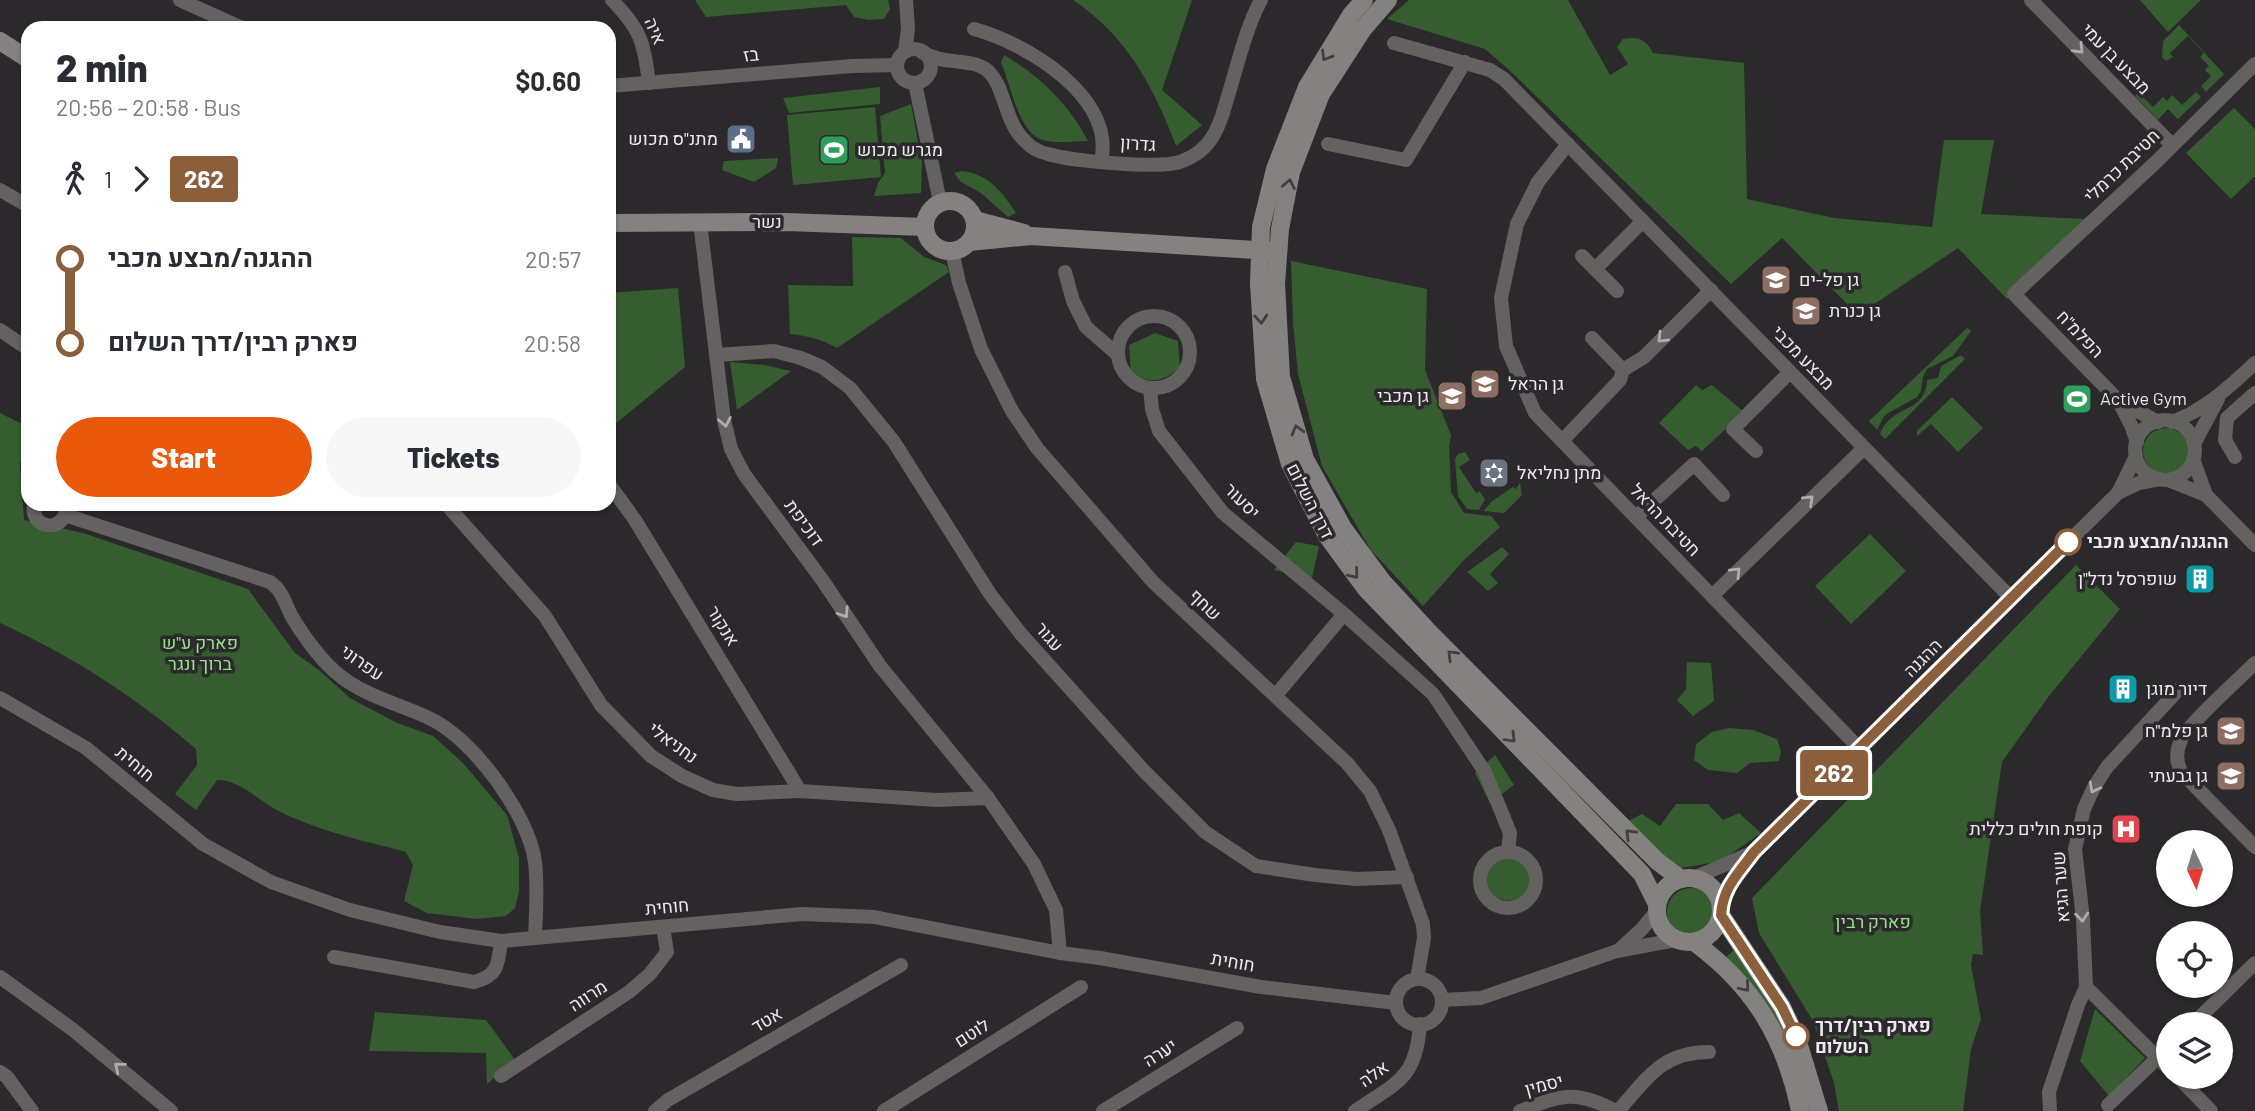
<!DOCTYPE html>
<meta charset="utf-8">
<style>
body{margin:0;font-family:Barlow,Heebo,sans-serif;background:#f7f7f7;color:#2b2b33;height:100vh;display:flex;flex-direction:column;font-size:26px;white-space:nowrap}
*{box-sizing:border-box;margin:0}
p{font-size:23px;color:#7c7c81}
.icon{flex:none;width:38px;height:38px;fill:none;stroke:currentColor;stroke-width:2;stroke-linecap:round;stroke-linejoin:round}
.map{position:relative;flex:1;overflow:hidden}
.sheet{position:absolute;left:21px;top:21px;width:595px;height:490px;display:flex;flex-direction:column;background:#fff;border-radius:21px;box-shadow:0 2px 5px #0004}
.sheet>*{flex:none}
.badge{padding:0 14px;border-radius:5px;font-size:24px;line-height:46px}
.needle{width:46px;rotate:176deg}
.tools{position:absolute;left:2156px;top:830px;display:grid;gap:14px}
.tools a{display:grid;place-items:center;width:77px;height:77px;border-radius:50%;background:#fff;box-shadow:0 2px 5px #0004;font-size:35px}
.map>.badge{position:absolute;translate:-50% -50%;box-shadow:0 0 0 4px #fff}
.legs{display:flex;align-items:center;gap:10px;height:77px;padding:0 35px;font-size:23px}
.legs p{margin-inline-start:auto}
.headline{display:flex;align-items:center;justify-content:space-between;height:119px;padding:0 35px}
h1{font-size:38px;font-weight:800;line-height:52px}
.action{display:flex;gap:14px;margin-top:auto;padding:14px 35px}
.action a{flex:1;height:80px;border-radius:42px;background:#ea580c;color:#fff;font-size:28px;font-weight:800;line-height:80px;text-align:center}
.action a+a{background:#f7f7f7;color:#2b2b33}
ul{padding:0 35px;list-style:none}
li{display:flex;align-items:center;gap:24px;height:84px;font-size:26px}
li i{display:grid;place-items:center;width:10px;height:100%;margin:0 9px;background:currentColor}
li i::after{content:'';width:18px;height:18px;margin:-9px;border:5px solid;border-radius:50%;background:#fff}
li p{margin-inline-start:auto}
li:first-child i{background:linear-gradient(#0000 50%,currentColor 0)}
li:last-child i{background:linear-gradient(currentColor 50%,#0000 0)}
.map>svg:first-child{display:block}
.green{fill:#355d30}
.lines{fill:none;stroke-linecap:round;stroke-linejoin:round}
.street{stroke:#636261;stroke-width:14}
.secondary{stroke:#848181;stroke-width:18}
.oneway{stroke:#aeadad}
.oneway2{stroke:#413f40}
.line-1-casing{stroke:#fff;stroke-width:16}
.line-1{stroke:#8b5e3c;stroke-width:10}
.stop-1-dot{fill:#fff;stroke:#8b5e3c;stroke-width:3.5}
.labels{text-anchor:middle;stroke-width:7;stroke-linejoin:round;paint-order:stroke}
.street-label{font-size:18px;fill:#ebeaeb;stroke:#2b292b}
.poi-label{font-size:18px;fill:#ebeaeb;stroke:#2b292b;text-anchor:start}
.stop-label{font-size:18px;font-weight:bold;fill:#ebeaeb;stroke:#2b292b;text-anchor:start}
.park-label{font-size:18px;fill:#97e18c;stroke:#2b292b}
</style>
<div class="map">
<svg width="2255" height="1111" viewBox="0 0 2255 1111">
<rect width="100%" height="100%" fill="#2b292b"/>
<g class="green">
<polygon points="695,0 888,0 890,9 884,19 869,20 854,17 846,5 706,17"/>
<path d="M1073 0H1192L1162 90 1202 125 1176 146C1154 87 1126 35 1073 0Z"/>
<path d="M1409 0H1568L1610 75 1628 64 1617 47 1623 39C1638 36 1646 39 1653 53L1744 63 1747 199 1834 218 1932 227 1944 140H1994L1981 214 2084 219 2007 299 1958 248 1858 315 1782 238 1731 284 1508 69 1485 49 1387 19Z"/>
<polygon points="2140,0 2201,0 2168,32"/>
<polygon points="2179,25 2224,74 2206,92 2201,86 2211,76 2205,70 2209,66 2200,57 2204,53 2188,36 2170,53 2173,57 2166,61 2162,57 2163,41"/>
<path d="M1004 55C1040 76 1069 104 1088 141 1074 141 1056 144 1043 140 1018 133 1011 84 1001 63Z"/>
<polygon points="880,87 880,104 789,113 783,98"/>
<polygon points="2138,92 2153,107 2163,97 2167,101 2172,95 2182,105 2196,92 2201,97 2178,119 2168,109 2158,120 2135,96"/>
<polygon points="911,104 922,163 921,193 874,196 878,183 885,173 880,116"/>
<polygon points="875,107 881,177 793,185 787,115"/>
<polygon points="2234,108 2255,129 2255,176 2231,199 2186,153"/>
<polygon points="778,158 776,168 754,182 722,170 724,161"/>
<path d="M962 171C989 174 1002 192 1016 213L1008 217 981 193 961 182 954 173Z"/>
<path d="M852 237 901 238 924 257 946 265 949 272 837 348C821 339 809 336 790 334L788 285 853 286Z"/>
<polygon points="1291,261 1427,289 1425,370 1451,435 1449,447 1451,492 1464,513 1491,516 1500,527 1465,559 1423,606 1370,549 1322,466 1298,374 1293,323"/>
<polygon points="678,288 685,367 609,429 609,293"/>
<polygon points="1967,328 1971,331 1953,356 1927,369 1923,377 1921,391 1917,397 1885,415 1877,430 1869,421"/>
<path d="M1155 333 1178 341 1180 368C1162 382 1152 384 1131 374L1129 345Z"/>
<path d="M1961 355 1965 359 1885 439 1880 434C1892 403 1925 415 1927 380L1938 378 1941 366Z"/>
<polygon points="730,362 764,365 791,371 737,410"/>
<polygon points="1696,385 1702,390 1712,385 1744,412 1702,451 1696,446 1688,450 1659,423"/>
<polygon points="1952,397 1983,428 1958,452 1931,424 1917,436 1917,431"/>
<path d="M0 413 28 427V467L20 462 24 520 83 533 248 589 295 653 319 670 350 698 395 722 433 736 463 763 507 815 519 858V891L515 908 506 916 476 919 427 913 404 901 413 865 406 852C362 840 316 831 275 809 255 798 240 780 217 780L196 810 175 794 197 765 196 749C133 695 75 658 0 623Z"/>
<circle cx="2166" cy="451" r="23"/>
<polygon points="1465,452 1470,460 1459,467 1476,493 1479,491 1485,499 1479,510 1467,509 1458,496 1455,459 1458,454"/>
<polygon points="1520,483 1522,495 1504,513 1484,511 1491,502 1513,487 1516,489"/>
<polygon points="1870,534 1906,571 1851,624 1815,586"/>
<polygon points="1296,542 1319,546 1312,578 1274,570"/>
<polygon points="1502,547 1509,554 1490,574 1498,583 1488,591 1467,572"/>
<polygon points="2076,565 2120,609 2049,696 2002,762 1980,911 1983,955 1973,954 1971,965 1981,1019 1971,1049 1963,1111 1839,1111 1834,1083 1813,1021 1759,933 1752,898"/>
<polygon points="1687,662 1711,663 1714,701 1693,716 1677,700 1686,689"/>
<polygon points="1729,728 1753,730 1777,739 1781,752 1779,761 1750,763 1737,773 1708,770 1694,760 1696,744 1712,732"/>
<polygon points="1495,755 1514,785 1490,803 1475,773"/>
<polygon points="1676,804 1708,804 1723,820 1739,813 1761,833 1721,861 1681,868 1645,841 1628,821 1642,814 1660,826"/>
<path d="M1503 857C1529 858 1532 867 1531 891 1516 904 1505 902 1489 894L1483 876 1491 862Z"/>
<circle cx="1691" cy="912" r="24"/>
<polygon points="1735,949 1773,1009 1794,1052 1812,1111 1807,1111 1726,957"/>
<polygon points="2095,1009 2145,1058 2109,1096 2080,1061"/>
<polygon points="375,1012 486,1020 515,1060 487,1084 486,1053 369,1051"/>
</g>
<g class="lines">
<g class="street">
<polyline points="180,0 242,28"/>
<path d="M612 0C641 30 644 42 649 83"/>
<polyline points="2031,0 2172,145"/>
<path d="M974 29C1026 43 1116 97 1101 161"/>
<polyline points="1394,43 1490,70 1504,79 2011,598"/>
<circle cx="914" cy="66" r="17"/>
<polyline points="905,52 908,29 906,0"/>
<path d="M922 52C944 66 972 57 988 71 1006 88 1004 122 1025 141 1031 148 1039 152 1048 154 1071 161 1158 169 1180 162 1194 157 1206 148 1213 136 1221 124 1224 109 1228 96 1238 64 1245 30 1261 0"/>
<polyline points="915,83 940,202"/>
<polyline points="609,86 852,66 897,65"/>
<polyline points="1328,144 1406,160 1465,62"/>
<polyline points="1568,144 1538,182 1517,224 1501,298 1506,346 1535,413 1859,748"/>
<polyline points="0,190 28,206"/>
<polyline points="700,222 724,420 731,449 744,474 823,581 880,666 988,798 1034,864 1056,910 1060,953"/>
<polyline points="952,251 959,283 981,349 1012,411 1037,448 1153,582 1347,763 1370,791 1389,830 1423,924 1424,938 1417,979"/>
<polyline points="1582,256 1617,291"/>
<polyline points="1595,269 1643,221"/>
<polyline points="1065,272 1073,301 1086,327 1118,355"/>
<circle cx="1154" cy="352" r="36"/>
<polyline points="0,330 28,349"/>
<polyline points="1592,338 1623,370"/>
<polyline points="716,355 774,351 801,358 822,367 850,388 894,442 990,594 1021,634 1144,771 1205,832 1256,866 1315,875 1356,879 1407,877"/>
<polyline points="1150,388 1152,409 1159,431 1223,513 1344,614"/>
<polyline points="2119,401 2158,422"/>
<circle cx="2165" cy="450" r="30"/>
<path d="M2172 422C2206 409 2229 387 2255 363"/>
<polyline points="1562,441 1620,380 1623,370 1644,357 1711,290"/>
<polyline points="2137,442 2131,425 2118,400 2014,294 2155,163 2255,64"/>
<polyline points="2194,444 2218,399"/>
<polyline points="1756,451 1733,429 1790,372"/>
<polyline points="2235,457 2225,440 2227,418 2255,393"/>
<polyline points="2193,459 2206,495"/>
<polyline points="2168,480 2206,495 2255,545"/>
<polyline points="609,484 635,520 800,791"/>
<polyline points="2118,493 2136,456"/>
<path d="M34 504C29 532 70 533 65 504"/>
<polyline points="446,504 545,616 601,705 651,756 682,776 713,790 737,794 800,791 937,800 988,798"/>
<path d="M65 515 270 582C283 591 285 604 292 617 305 638 320 660 339 675 366 697 400 704 431 719 473 739 529 815 535 862 538 886 536 912 535 937"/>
<polyline points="1636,517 1694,464 1723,495"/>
<polyline points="1712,596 1863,449"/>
<path d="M2255 663C2240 678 2187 725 2181 740 2176 751 2176 763 2182 773L2255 847"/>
<polyline points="1276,695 1344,614 1433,694 1485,772 1510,833 1508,851"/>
<polyline points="0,698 86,748 203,844 271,882 350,910 440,932 501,941 802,914 874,917 1060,953 1100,958 1261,987 1396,1003"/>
<circle cx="1508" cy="880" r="28"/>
<polyline points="1694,878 1754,852"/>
<polyline points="1721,904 1728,886 1754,852 2118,493 2139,483 2160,479"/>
<polyline points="1618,951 1641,930 1656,912"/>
<path d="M334 957 474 982C499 976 498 963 501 941"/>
<polyline points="0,977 72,1029 171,1111"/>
<circle cx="1419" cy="1002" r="23"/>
<polyline points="2086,987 2168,1068"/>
<polyline points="1442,1000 1481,998 1617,951 1675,940"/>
<polyline points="2193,1024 2255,963"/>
<polyline points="0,1072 7,1077 32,1111"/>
<polyline points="501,1076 629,992 650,974 667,952 663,927"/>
<polyline points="2177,1076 2211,1111"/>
<polyline points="2108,1105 2168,1048"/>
<polyline points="655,1111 668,1100 901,965"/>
<polyline points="884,1111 1081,987"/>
<polyline points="1103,1111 1237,1028"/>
<path d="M1355 1111C1397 1082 1416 1080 1420 1024"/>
<path d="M1520 1111C1562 1095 1575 1089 1616 1111"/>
<path d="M1618 1111C1647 1079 1661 1052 1709 1052"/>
<polyline points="2050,1111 2049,1092 2078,1005 2086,987 2083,919 2075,849 2084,809 2094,787 2107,767 2179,689"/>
</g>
<g class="secondary">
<polyline points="1364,0 1351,15 1307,87 1275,169 1261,227 1259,284 1265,379 1290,464 1327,536 1366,589 1642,874 1657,904"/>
<polyline points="1388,0 1363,29 1321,94 1291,172 1280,229 1276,284 1281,377 1305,459 1343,528 1382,581 1429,632 1657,861 1681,879"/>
<polyline points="0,41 28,59"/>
<circle cx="950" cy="226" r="25"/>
<polyline points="975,220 1024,233"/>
<polyline points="609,223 786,222 925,227"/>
<polyline points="969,242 1031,236 1271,251"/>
<circle cx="1689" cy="910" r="32"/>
<polyline points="1721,915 1782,1007 1797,1039 1819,1111"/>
<path d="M1694 942C1754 986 1785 1038 1800 1111"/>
</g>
</g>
<defs><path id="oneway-chevron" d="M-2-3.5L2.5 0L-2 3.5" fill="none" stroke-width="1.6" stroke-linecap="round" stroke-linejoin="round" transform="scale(1.75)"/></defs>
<g class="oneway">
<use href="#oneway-chevron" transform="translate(2079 49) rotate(46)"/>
<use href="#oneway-chevron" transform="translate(1662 338) rotate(135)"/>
<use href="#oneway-chevron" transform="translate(725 422) rotate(79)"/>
<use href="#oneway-chevron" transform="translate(1809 500) rotate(-43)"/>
<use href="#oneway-chevron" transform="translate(1736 572) rotate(-45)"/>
<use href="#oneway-chevron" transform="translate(844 613) rotate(56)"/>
<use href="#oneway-chevron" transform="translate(2094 788) rotate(118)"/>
<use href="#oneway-chevron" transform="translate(2082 917) rotate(85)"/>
<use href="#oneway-chevron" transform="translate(119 1067) rotate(-141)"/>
</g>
<g class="oneway2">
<use href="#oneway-chevron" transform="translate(1326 56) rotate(121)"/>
<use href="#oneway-chevron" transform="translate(1289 184) rotate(-79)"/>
<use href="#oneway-chevron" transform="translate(1261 319) rotate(86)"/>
<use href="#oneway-chevron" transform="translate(1297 430) rotate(-106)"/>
<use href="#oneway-chevron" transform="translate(1354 574) rotate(51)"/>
<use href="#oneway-chevron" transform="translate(1452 655) rotate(-135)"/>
<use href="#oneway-chevron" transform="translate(1511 738) rotate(46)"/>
<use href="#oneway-chevron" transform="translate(1630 834) rotate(-135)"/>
<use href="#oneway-chevron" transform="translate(1745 987) rotate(50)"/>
</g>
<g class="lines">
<g class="line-1-casing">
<path id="line-1" d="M1796 1036 1782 1007 1721 915C1723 887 1738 874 1754 852L2068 542"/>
</g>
<use href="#line-1" class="line-1"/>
</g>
<defs>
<g id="civic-square" transform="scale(1.575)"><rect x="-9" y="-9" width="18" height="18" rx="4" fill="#5c6f8a" stroke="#2b292b"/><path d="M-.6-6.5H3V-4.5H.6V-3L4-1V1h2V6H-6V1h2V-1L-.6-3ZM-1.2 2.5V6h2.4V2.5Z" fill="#fff"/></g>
<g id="stadium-square" transform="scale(1.575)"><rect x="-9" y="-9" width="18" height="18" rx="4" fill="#2e9e5b" stroke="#2b292b"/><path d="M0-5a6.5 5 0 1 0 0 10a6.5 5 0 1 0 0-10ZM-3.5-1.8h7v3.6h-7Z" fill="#fff"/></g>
<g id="school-square" transform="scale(1.575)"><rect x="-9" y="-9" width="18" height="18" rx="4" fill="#8d6e63" stroke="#2b292b"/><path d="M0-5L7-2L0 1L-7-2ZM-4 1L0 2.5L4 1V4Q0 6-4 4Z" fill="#fff"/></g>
<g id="synagogue-square" transform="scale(1.575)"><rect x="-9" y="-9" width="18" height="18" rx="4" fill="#6b7280" stroke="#2b292b"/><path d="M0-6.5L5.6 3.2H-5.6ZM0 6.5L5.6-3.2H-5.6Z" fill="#fff"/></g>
<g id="building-square" transform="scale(1.575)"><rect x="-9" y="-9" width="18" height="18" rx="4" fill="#0f9aa8" stroke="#2b292b"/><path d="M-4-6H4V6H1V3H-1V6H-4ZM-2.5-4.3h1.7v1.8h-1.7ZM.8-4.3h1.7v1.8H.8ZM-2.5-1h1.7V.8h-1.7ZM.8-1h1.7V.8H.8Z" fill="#fff"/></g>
<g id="hospital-square" transform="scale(1.575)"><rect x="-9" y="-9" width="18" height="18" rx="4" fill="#e0444e" stroke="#2b292b"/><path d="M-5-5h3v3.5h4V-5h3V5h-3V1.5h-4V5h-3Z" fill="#fff"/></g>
</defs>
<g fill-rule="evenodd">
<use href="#civic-square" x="741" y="139"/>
<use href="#stadium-square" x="834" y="150"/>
<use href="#school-square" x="1776" y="280"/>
<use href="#school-square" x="1806" y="311"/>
<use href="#school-square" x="1485" y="384"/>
<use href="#school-square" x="1452" y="396"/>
<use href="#stadium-square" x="2077" y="399"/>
<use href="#synagogue-square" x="1494" y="473"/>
<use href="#building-square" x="2200" y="579"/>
<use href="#building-square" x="2123" y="689"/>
<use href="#school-square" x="2231" y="731"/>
<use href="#school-square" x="2231" y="776"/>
<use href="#hospital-square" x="2126" y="829"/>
</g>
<g class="stop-1-dot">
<circle cx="2068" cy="542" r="12"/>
<circle cx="1796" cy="1036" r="12"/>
</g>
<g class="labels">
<g class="street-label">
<text transform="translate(655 31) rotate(67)" y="6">איה</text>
<text transform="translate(751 55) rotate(-5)" y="6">בז</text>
<text transform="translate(2116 59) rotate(46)" y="6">מבצע בן עמי</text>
<text transform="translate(1138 144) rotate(4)" y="6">גדרון</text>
<text transform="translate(2122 166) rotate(-44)" y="6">חטיבת כרמלי</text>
<text x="767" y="228">נשר</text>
<text transform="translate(2080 334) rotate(46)" y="6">הפלמ"ח</text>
<text transform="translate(1803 358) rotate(46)" y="6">מבצע מכבי</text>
<text transform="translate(1242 501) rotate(45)" y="6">יסעור</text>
<text transform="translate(1310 501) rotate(63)" y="6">דרך השלום</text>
<text transform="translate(1665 520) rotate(46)" y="6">חטיבת הראל</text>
<text transform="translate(804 523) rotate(54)" y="6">דוכיפת</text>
<text transform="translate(1205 605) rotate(44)" y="6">שחף</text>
<text transform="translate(723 626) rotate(58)" y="6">אנקור</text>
<text transform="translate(1049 637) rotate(49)" y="6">עגור</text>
<text transform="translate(1923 658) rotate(-45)" y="6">ההגנה</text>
<text transform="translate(362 663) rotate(35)" y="6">עפרוני</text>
<text transform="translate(673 743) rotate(36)" y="6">נחניאלי</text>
<text transform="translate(135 764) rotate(40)" y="6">חוחית</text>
<text transform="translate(2061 887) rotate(-94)" y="6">שער הגיא</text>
<text transform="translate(667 907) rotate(-5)" y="6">חוחית</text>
<text transform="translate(1233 962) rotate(10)" y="6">חוחית</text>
<text transform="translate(588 996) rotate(-33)" y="6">מרווה</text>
<text transform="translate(767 1020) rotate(-30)" y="6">אטד</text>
<text transform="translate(972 1033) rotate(-32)" y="6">לוטם</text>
<text transform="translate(1160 1053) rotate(-32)" y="6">יערה</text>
<text transform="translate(1374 1074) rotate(-35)" y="6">אלה</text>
<text transform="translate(1544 1085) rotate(-15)" y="6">יסמין</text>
</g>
<g class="poi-label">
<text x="718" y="145" text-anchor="end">מתנ"ס מכוש</text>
<text x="857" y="156">מגרש מכוש</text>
<text x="1799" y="286">גן פל-ים</text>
<text x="1829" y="317">גן כנרת</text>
<text x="1508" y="390">גן הראל</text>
<text x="1429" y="402" text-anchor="end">גן מכבי</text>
<text x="2100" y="405">Active Gym</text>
<text x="1517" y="479">מתן נחליאל</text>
<text x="2177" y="585" text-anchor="end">שופרסל נדל"ן</text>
<text x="2146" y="695">דיור מוגן</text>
<text x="2208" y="737" text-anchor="end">גן פלמ"ח</text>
<text x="2208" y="782" text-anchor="end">גן גבעתי</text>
<text x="2103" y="835" text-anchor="end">קופת חולים כללית</text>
</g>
<g class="stop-label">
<text x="2087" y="548">ההגנה/מבצע מכבי</text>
<text x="1815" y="1032">פארק רבין/דרך<tspan x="1815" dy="21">השלום</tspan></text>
</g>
<g class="park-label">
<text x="200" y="649">פארק ע"ש<tspan x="200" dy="21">ברוך ונגר</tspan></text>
<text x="1873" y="928">פארק רבין</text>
</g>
</g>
</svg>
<div class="tools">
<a><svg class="needle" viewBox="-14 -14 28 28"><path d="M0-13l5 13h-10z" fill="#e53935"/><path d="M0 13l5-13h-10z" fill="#7c7c81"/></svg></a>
<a><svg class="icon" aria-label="locate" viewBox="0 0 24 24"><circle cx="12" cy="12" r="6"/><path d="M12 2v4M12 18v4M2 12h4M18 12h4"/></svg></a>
<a><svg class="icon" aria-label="layers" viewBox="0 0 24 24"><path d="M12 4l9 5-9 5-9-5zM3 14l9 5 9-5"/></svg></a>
</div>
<b class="badge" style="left:1834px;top:773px;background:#8b5e3c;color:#fff">262</b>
<section class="sheet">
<div class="headline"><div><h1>2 min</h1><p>20:56 – 20:58 · Bus</p></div><b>$0.60</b></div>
<div class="legs"><svg class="icon" aria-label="walk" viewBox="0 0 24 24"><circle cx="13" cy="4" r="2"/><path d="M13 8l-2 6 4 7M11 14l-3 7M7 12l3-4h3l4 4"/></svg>1<svg class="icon" aria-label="forward" viewBox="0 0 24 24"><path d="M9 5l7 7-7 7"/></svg><b class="badge" style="background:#8b5e3c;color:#fff">262</b></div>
<ul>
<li><i style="color:#8b5e3c"></i><b>ההגנה/מבצע מכבי</b><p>20:57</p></li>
<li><i style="color:#8b5e3c"></i><b>פארק רבין/דרך השלום</b><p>20:58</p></li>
</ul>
<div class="action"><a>Start</a><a>Tickets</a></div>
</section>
</div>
